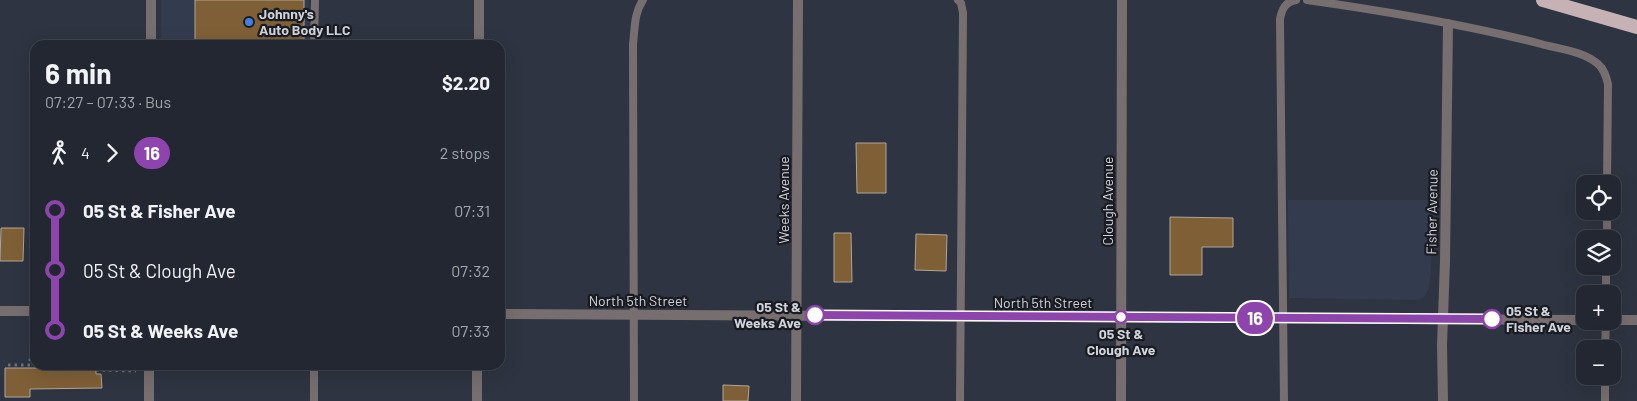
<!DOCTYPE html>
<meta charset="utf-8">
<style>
body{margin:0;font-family:Barlow,sans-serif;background:#2a2f39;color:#f1f3f6;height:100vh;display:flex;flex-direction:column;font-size:19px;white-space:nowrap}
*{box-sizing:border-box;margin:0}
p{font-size:16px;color:#a2a5ab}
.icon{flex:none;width:28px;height:28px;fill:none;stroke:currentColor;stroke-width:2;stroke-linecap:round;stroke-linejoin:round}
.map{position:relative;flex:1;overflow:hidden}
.sheet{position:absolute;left:30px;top:40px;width:475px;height:330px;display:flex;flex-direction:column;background:#222731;border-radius:15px;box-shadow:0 5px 20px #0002,0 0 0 1px #3f444d}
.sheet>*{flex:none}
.badge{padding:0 10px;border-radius:16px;font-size:18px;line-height:32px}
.tools{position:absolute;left:1576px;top:175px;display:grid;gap:10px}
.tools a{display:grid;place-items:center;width:45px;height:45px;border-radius:10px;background:#222731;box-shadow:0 5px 20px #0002,0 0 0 1px #3f444d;font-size:25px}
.map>.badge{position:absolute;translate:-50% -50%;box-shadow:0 0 0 2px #fff}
.legs{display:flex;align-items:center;gap:8px;height:55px;padding:0 15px;font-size:16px}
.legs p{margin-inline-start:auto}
.summary{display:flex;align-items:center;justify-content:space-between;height:85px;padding:0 15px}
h1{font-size:28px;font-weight:700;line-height:38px}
ul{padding:0 15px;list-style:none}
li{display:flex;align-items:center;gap:18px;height:60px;font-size:19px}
li i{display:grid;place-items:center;width:8px;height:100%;margin:0 6px;background:currentColor}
li i::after{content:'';width:12px;height:12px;margin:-6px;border:4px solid;border-radius:50%;background:#222731}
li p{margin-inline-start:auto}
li:first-child i{background:linear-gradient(#0000 50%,currentColor 0)}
li:last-child i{background:linear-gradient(currentColor 50%,#0000 0)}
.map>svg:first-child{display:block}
.built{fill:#333b4e}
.building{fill:#7f5f36;stroke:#b3a698}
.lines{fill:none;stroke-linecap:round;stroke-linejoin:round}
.path{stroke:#6b707b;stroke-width:3;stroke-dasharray:2.5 4;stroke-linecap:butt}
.service{stroke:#776e6f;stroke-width:8}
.minor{stroke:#776e6f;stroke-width:10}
.trunk{stroke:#c6b2b4;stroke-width:14}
.line-1-casing{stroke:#fff;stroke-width:11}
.line-1{stroke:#8e44ad;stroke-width:8}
.shop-dot{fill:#3f7fe0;stroke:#191b21;stroke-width:2}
.stop-1-dot{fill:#fff;stroke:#8e44ad;stroke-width:2.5}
.labels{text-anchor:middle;stroke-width:4.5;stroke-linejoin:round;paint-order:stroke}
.poi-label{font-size:14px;font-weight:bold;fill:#cfd3db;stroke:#191b21;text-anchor:start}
.street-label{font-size:14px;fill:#cfd3db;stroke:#191b21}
.stop-label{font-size:14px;font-weight:bold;fill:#cfd3db;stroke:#191b21;text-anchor:end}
</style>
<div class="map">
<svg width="1637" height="401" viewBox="0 0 1637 401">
<rect width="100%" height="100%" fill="#2e3441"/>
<g class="built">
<polygon points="161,0 309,0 308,45 161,45"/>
<polygon points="1288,200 1433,200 1431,273 1429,287 1425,296 1419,300 1289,298"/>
</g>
<g class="building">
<rect x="195" y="0" width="109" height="45"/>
<polygon points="856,143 886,143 886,193 857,193"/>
<polygon points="1170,217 1233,218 1233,247 1202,247 1202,275 1170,275"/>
<polygon points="1,228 24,228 23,261 0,261"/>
<polygon points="834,233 851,233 852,282 834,282"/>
<polygon points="916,234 947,235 946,271 915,270"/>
<polygon points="52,365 96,365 96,374 101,374 102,388 30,389 30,397 5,397 5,368 53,368"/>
<polygon points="723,385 749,386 748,401 723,401"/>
</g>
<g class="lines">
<g class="path">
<polyline points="8,365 30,365 30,355 35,355"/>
<polyline points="96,370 136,371"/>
</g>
<g class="service">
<polyline points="958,0 961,3 963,13 960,401"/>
<path d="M1307 0C1385 11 1464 24 1541 44 1559 49 1583 51 1598 64 1604 69 1606 76 1608 84L1607 184"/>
<polyline points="314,45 315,0"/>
<polyline points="1607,239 1607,211"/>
<polyline points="1606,294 1606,266"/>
<polyline points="1605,349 1606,321"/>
<polyline points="314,401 314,365"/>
<path d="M634 401 633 44C635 28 634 13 643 0"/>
<path d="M1284 401 1280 19C1282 9 1285 2 1296 0"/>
<polyline points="1605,401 1605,376"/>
</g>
<g class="minor">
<polyline points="151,45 151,0"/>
<polyline points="479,45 479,0"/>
<polyline points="0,311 35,311"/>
<polyline points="500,314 1585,320"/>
<polyline points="1612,320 1637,320"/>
<polyline points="149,401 149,365"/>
<polyline points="477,401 477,365"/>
<polyline points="796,401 798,0"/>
<polyline points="1121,401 1122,0"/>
<polyline points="1443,401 1442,345 1445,261 1448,24"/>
</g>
<polyline class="trunk" points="1543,0 1637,27"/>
</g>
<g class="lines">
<g class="line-1-casing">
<polyline id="line-1" points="815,315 1492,319"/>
</g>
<use href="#line-1" class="line-1"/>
</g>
<circle class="shop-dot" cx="249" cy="22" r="5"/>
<g class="stop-1-dot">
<circle cx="815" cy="315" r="9"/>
<circle cx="1121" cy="317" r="6"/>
<circle cx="1492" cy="319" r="9"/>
</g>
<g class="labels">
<g class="poi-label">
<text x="259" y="19">Johnny's<tspan x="259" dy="16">Auto Body LLC</tspan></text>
</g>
<g class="street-label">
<text transform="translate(784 200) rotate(-90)" y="5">Weeks Avenue</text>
<text transform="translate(1108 201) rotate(-90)" y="5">Clough Avenue</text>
<text transform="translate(1432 212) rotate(-89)" y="5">Fisher Avenue</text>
<text x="638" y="306">North 5th Street</text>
<text x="1043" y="308">North 5th Street</text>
</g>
<g class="stop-label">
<text x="801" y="312">05 St &amp;<tspan x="801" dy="16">Weeks Ave</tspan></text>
<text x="1506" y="316" text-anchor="start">05 St &amp;<tspan x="1506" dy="16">Fisher Ave</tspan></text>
<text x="1121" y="339" text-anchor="middle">05 St &amp;<tspan x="1121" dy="16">Clough Ave</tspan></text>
</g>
</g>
</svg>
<div class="tools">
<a><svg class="icon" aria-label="locate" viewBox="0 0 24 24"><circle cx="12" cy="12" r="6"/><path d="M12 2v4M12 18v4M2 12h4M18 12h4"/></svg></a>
<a><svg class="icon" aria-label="layers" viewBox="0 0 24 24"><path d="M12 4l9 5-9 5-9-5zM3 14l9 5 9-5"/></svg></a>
<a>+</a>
<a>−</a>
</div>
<b class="badge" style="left:1255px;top:318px;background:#8e44ad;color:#fff">16</b>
<section class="sheet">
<div class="summary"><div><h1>6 min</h1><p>07:27 – 07:33 · Bus</p></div><b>$2.20</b></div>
<div class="legs"><svg class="icon" aria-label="walk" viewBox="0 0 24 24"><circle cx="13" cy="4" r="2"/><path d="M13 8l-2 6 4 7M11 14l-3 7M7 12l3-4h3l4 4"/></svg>4<svg class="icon" aria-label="forward" viewBox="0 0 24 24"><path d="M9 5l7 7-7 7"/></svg><b class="badge" style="background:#8e44ad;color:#fff">16</b><p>2 stops</p></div>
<ul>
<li><i style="color:#8e44ad"></i><b>05 St &amp; Fisher Ave</b><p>07:31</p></li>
<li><i style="color:#8e44ad"></i><span>05 St &amp; Clough Ave</span><p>07:32</p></li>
<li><i style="color:#8e44ad"></i><b>05 St &amp; Weeks Ave</b><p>07:33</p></li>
</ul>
</section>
</div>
